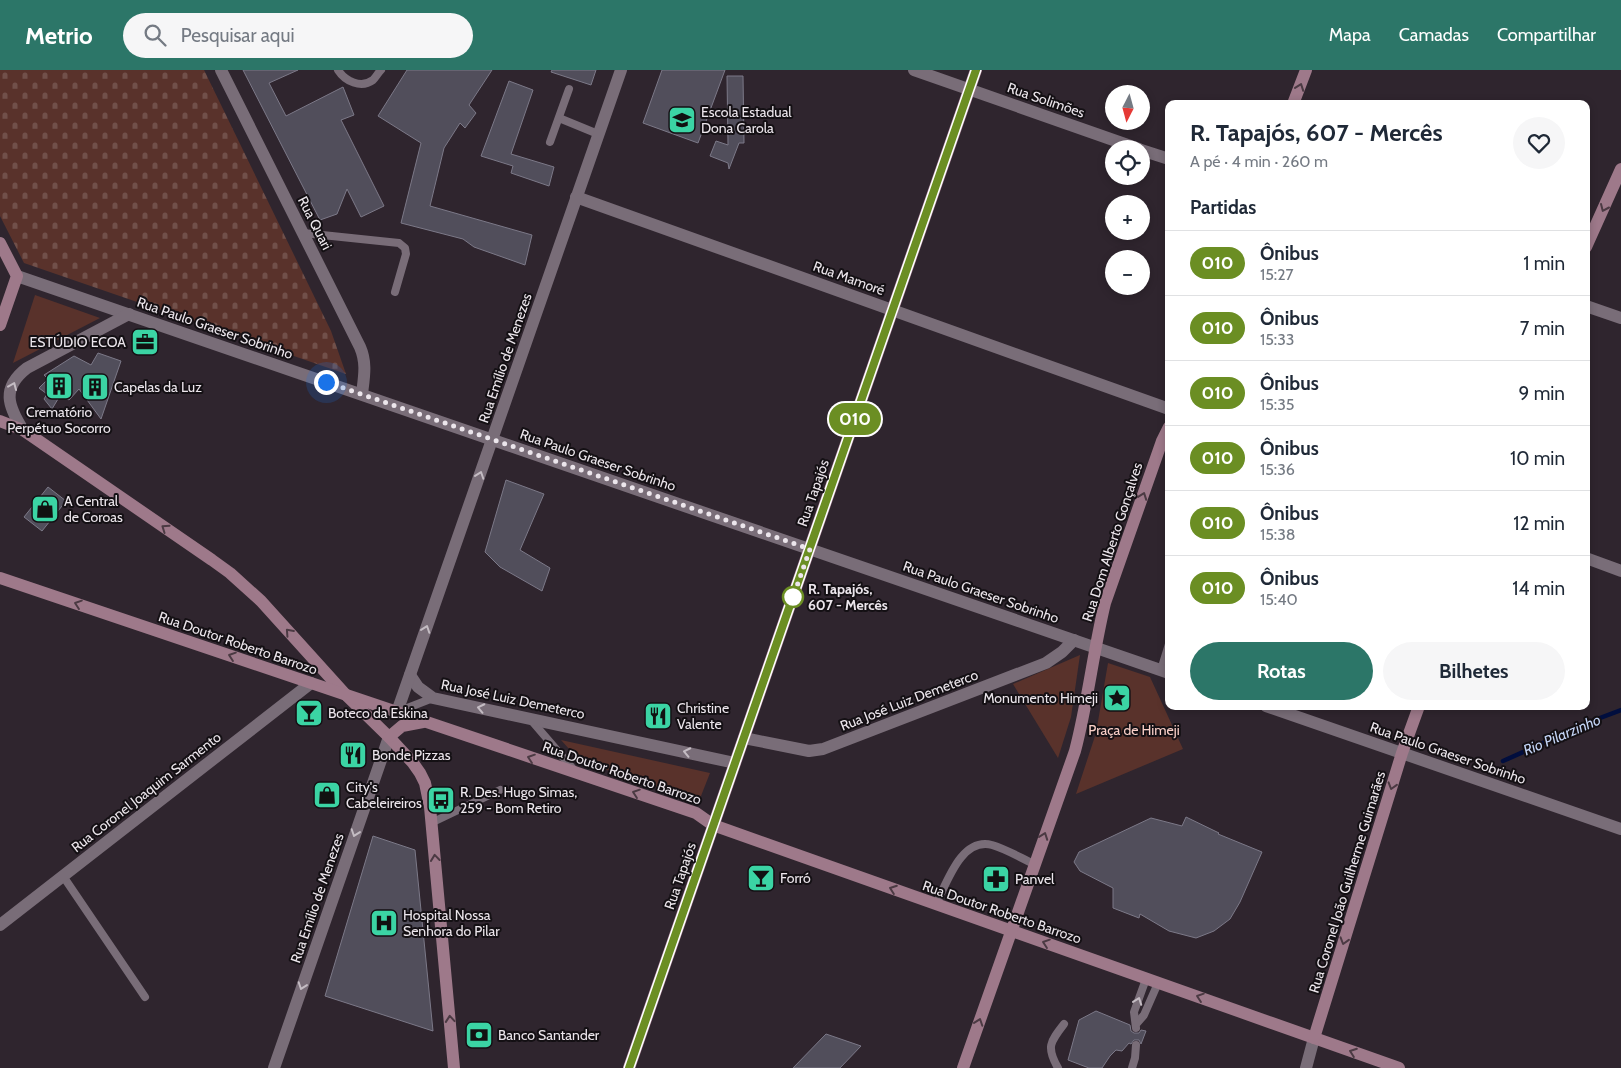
<!DOCTYPE html>
<html lang="pt">
<meta charset="utf-8">
<style>
body{margin:0;font-family:Cabin,sans-serif;background:#f6f6f7;color:#1f2937;height:100vh;display:flex;flex-direction:column;font-size:19px;white-space:nowrap}
*{box-sizing:border-box;margin:0}
p{font-size:16px;color:#747a83}
.icon{flex:none;width:28px;height:28px;fill:none;stroke:currentColor;stroke-width:2;stroke-linecap:round;stroke-linejoin:round}
.map{position:relative;flex:1;overflow:hidden}
.panel{position:absolute;left:1165px;top:30px;width:425px;height:610px;display:flex;flex-direction:column;background:#fff;border-radius:10px;box-shadow:0 2px 8px #0003}
.panel>*{flex:none}
.badge{padding:0 10px;border-radius:16px;font-size:18px;line-height:32px}
.needle{width:32px;rotate:186deg}
.buttons{position:absolute;left:1105px;top:15px;display:grid;gap:10px}
.buttons a{display:grid;place-items:center;width:45px;height:45px;border-radius:50%;background:#fff;box-shadow:0 2px 8px #0003;font-size:25px}
.you{position:absolute;width:25px;height:25px;margin:-12px;border:4px solid #fff;border-radius:50%;background:#1a73e8;box-shadow:0 0 0 8px #1a73e833}
.map>.badge{position:absolute;translate:-50% -50%;box-shadow:0 0 0 2px #fff}
h2{padding:0 25px;font-size:19px;line-height:45px}
.round{display:grid;place-items:center;flex:none;width:52px;height:52px;border-radius:26px;background:#f6f6f7}
.headline{display:flex;align-items:center;justify-content:space-between;height:85px;padding:0 25px}
h1{font-size:24px;font-weight:700;line-height:38px}
.cta{display:flex;gap:10px;margin-top:auto;padding:10px 25px}
.cta a{flex:1;height:58px;border-radius:30px;background:#2c7668;color:#fff;font-size:20px;font-weight:700;line-height:58px;text-align:center}
.cta a+a{background:#f6f6f7;color:#1f2937}
ul{padding:0;list-style:none}
li{display:flex;align-items:center;gap:15px;height:65px;padding:0 25px;border-top:1px solid #e0e1e3}
li div{flex:1}
li b{display:block;font-size:19px}
li em{font-style:normal}
li .badge{min-width:55px;font-weight:700;text-align:center}
header{display:flex;align-items:center;gap:30px;box-sizing:border-box;height:70px;padding:0 25px;background:#2c7668;color:#fff}
header strong{font-size:24px}
nav{display:flex;gap:28px;margin-inline-start:auto;font-size:18px}
.search{width:350px;height:45px;background:#f6f6f7;display:flex;align-items:center;gap:12px;box-sizing:border-box;padding:0 18px;border-radius:28px;color:#747a83;font-size:19px}
.map>svg:first-child{display:block}
.cemetery{fill:url(#cemetery-stones)}
.park{fill:#59322b}
.lines{fill:none;stroke-linecap:round;stroke-linejoin:round}
.stream{stroke:#010e3e;stroke-width:4.5}
.building{fill:#514e5b;stroke:#7c7988}
.lane{stroke:#796d78;stroke-width:8}
.street{stroke:#796d78;stroke-width:12}
.secondary{stroke:#9e798a;stroke-width:12}
.oneway{stroke:#4b3a43}
.oneway2{stroke:#c4bcc3}
.line-casing{stroke:#fff;stroke-width:11}
.line{stroke:#6b8e23;stroke-width:8}
.walk{stroke:#ece6ec;stroke-width:5;stroke-dasharray:0 9}
.stop-dot{fill:#fff;stroke:#6b8e23;stroke-width:2.5}
.labels{text-anchor:middle;stroke-width:4;stroke-linejoin:round;paint-order:stroke}
.street-label{font-size:14px;fill:#ece6ec;stroke:#141014}
.poi-label{font-size:14px;fill:#ece6ec;stroke:#141014;text-anchor:start}
.stop-label{font-size:14px;font-weight:bold;fill:#ece6ec;stroke:#141014;text-anchor:start}
.park-label{font-size:14px;fill:#fad0c8;stroke:#141014}
.water-label{font-size:15px;font-style:italic;fill:#c3d4f5;stroke:#141014}
</style>
<header>
<strong>Metrio</strong>
<div class="search"><svg class="icon" aria-label="search" viewBox="0 0 24 24"><circle cx="10" cy="10" r="6"/><path d="M15 15l6 6"/></svg>Pesquisar aqui</div>
<nav><a>Mapa</a><a>Camadas</a><a>Compartilhar</a></nav>
</header>
<div class="map">
<svg width="1621" height="998" viewBox="0 0 1621 998">
<defs>
<pattern id="cemetery-stones" width="16" height="16" patternUnits="userSpaceOnUse" patternTransform="scale(1.25)"><rect width="16" height="16" fill="#59322b"/><path d="M2 7V4a2 2 0 0 1 4 0v3zM10 15v-3a2 2 0 0 1 4 0v3z" fill="#71504a"/></pattern>
</defs>
<rect width="100%" height="100%" fill="#2f252e"/>
<polygon class="cemetery" points="0,0 204,0 331,261 346,304 24,193 0,146"/>
<g class="park">
<polygon points="35,225 100,248 13,293"/>
<polygon points="1080,585 1071,647 1058,688 1013,614"/>
<polygon points="1108,593 1150,607 1183,679 1076,724 1096,663"/>
<polygon points="561,670 710,703 699,731 580,691"/>
</g>
<g class="lines">
<polyline class="stream" points="1503,691 1592,651 1621,640"/>
</g>
<g class="building">
<polygon points="243,0 298,0 269,13 286,46 343,17 354,45 341,50 384,136 361,147 347,119 337,144 320,150"/>
<polygon points="407,0 492,0 469,35 476,43 465,58 460,53 444,78 430,136 532,165 525,195 474,177 463,169 401,153 421,73 378,46"/>
<polygon points="552,0 596,0 591,15 551,2"/>
<polygon points="662,0 725,0 698,73 643,53"/>
<polygon points="727,6 743,6 744,73 739,73 729,99 728,93 710,86 716,71 728,75"/>
<polygon points="509,11 533,20 511,84 554,97 549,116 511,103 513,96 481,86"/>
<polygon points="98,283 121,291 101,349 79,319 69,330 61,324 52,339 44,329 47,324 39,318 48,309 44,305 74,286 91,295"/>
<polygon points="506,410 544,424 520,480 550,498 542,521 500,497 485,482"/>
<polygon points="48,417 66,431 42,461 24,447"/>
<polygon points="1186,747 1219,763 1218,764 1262,782 1240,832 1230,849 1214,861 1196,868 1169,861 1140,844 1139,848 1113,838 1113,818 1080,801 1074,792 1079,782 1151,748 1182,756"/>
<polygon points="373,766 415,780 433,961 325,926"/>
<polygon points="1096,941 1130,955 1131,961 1134,963 1139,963 1141,960 1146,961 1141,974 1139,970 1134,970 1131,974 1129,973 1122,981 1116,980 1110,986 1102,998 1089,998 1068,990 1079,950"/>
<polygon points="826,964 861,976 840,998 793,998"/>
</g>
<g class="lines">
<g class="lane">
<path d="M338 0C345 11 361 19 373 10 376 7 378 3 381 0"/>
<polyline points="559,48 598,64"/>
<polyline points="550,72 569,19"/>
<polyline points="303,163 399,173 405,178 406,184 395,222"/>
<polyline points="1161,600 1169,574"/>
<polyline points="397,642 433,628"/>
<polyline points="531,650 574,700"/>
<polyline points="431,753 500,720"/>
<polyline points="63,806 145,927"/>
<path d="M936 834C947 813 961 767 992 775 1006 779 1021 788 1034 794"/>
<polyline points="1137,953 1144,945 1158,913"/>
<polyline points="1136,958 1134,942 1146,909"/>
<path d="M1058 998C1046 977 1050 972 1064 954"/>
<polyline points="1132,998 1135,988 1136,975"/>
</g>
<g class="street">
<path d="M221 0 360 277C367 293 364 307 362 324"/>
<polyline points="914,0 1139,79"/>
<polyline points="1141,80 1169,89"/>
<polyline points="576,127 1169,339"/>
<polyline points="17,206 1169,603"/>
<polyline points="1586,236 1621,248"/>
<path d="M23 360C8 336 1 318 27 298L129 244"/>
<polyline points="1586,488 1621,501"/>
<polyline points="410,605 418,617 433,628 735,693"/>
<polyline points="1266,636 1621,759"/>
<polyline points="397,642 621,0"/>
<polyline points="744,668 809,681 823,679 1046,593 1062,582 1074,570"/>
<polyline points="0,855 311,613"/>
<polyline points="274,998 389,667"/>
<polyline points="1306,998 1314,968"/>
</g>
<g class="secondary">
<polyline points="1293,34 1306,0"/>
<polyline points="0,173 17,206 0,255"/>
<polyline points="1586,177 1621,99"/>
<polyline points="0,351 23,360 212,490 230,503 261,531 345,624 389,667 413,693 420,703 425,713 430,737 454,998"/>
<polyline points="0,508 696,743 713,755 1399,998"/>
<polyline points="389,667 402,656 423,652"/>
<polyline points="1314,968 1402,683 1419,636"/>
<polyline points="629,998 976,0"/>
<path d="M963 998 1075 681C1088 632 1093 582 1105 533L1162 371 1169 357"/>
</g>
</g>
<defs><path id="oneway-chevron" d="M-2-3.5L2.5 0L-2 3.5" fill="none" stroke-width="1.6" stroke-linecap="round" stroke-linejoin="round" transform="scale(1.25)"/></defs>
<g class="oneway">
<use href="#oneway-chevron" transform="translate(1300 17) rotate(-70)"/>
<use href="#oneway-chevron" transform="translate(1604 138) rotate(114)"/>
<use href="#oneway-chevron" transform="translate(1143 426) rotate(-70)"/>
<use href="#oneway-chevron" transform="translate(165 458) rotate(-145)"/>
<use href="#oneway-chevron" transform="translate(78 534) rotate(-161)"/>
<use href="#oneway-chevron" transform="translate(289 562) rotate(-132)"/>
<use href="#oneway-chevron" transform="translate(232 586) rotate(-161)"/>
<use href="#oneway-chevron" transform="translate(531 688) rotate(-161)"/>
<use href="#oneway-chevron" transform="translate(1392 716) rotate(107)"/>
<use href="#oneway-chevron" transform="translate(636 723) rotate(-161)"/>
<use href="#oneway-chevron" transform="translate(1044 766) rotate(-70)"/>
<use href="#oneway-chevron" transform="translate(435 788) rotate(-96)"/>
<use href="#oneway-chevron" transform="translate(893 819) rotate(-160)"/>
<use href="#oneway-chevron" transform="translate(1344 871) rotate(107)"/>
<use href="#oneway-chevron" transform="translate(1046 873) rotate(-161)"/>
<use href="#oneway-chevron" transform="translate(1200 927) rotate(-161)"/>
<use href="#oneway-chevron" transform="translate(450 949) rotate(-95)"/>
<use href="#oneway-chevron" transform="translate(979 952) rotate(-71)"/>
<use href="#oneway-chevron" transform="translate(1353 982) rotate(-160)"/>
</g>
<g class="oneway2">
<use href="#oneway-chevron" transform="translate(13 316) rotate(-67)"/>
<use href="#oneway-chevron" transform="translate(480 405) rotate(-71)"/>
<use href="#oneway-chevron" transform="translate(426 559) rotate(-71)"/>
<use href="#oneway-chevron" transform="translate(481 638) rotate(-168)"/>
<use href="#oneway-chevron" transform="translate(687 682) rotate(-168)"/>
<use href="#oneway-chevron" transform="translate(355 763) rotate(109)"/>
<use href="#oneway-chevron" transform="translate(302 916) rotate(109)"/>
<use href="#oneway-chevron" transform="translate(1138 931) rotate(-70)"/>
</g>
<g class="lines">
<g class="line-casing">
<polyline id="line" points="629,998 976,0"/>
</g>
<use href="#line" class="line"/>
<polyline class="walk" points="326,312 810,479 792,530 793,527"/>
</g>
<defs>
<g id="school-square" transform="scale(1.4375)"><rect x="-9" y="-9" width="18" height="18" rx="4" fill="#3bd4a4" stroke="#141014"/><path d="M0-5L7-2L0 1L-7-2ZM-4 1L0 2.5L4 1V4Q0 6-4 4Z" fill="#111"/></g>
<g id="office-square" transform="scale(1.4375)"><rect x="-9" y="-9" width="18" height="18" rx="4" fill="#3bd4a4" stroke="#141014"/><path d="M-6-3h4V-5.5h4V-3h4V5H-6ZM-1-4.5V-3h2v-1.5ZM-6 0V1H6V0Z" fill="#111"/></g>
<g id="building-square" transform="scale(1.4375)"><rect x="-9" y="-9" width="18" height="18" rx="4" fill="#3bd4a4" stroke="#141014"/><path d="M-4-6H4V6H1V3H-1V6H-4ZM-2.5-4.3h1.7v1.8h-1.7ZM.8-4.3h1.7v1.8H.8ZM-2.5-1h1.7V.8h-1.7ZM.8-1h1.7V.8H.8Z" fill="#111"/></g>
<g id="shop-square" transform="scale(1.4375)"><rect x="-9" y="-9" width="18" height="18" rx="4" fill="#3bd4a4" stroke="#141014"/><path d="M-5-2.5h2.3a2.7 3.5 0 0 1 5.4 0H5L5.5 6h-11ZM-1.5-2.5h3a1.5 2.3 0 0 0-3 0Z" fill="#111"/></g>
<g id="sight-square" transform="scale(1.4375)"><rect x="-9" y="-9" width="18" height="18" rx="4" fill="#3bd4a4" stroke="#141014"/><path d="M0-6L1.8-2.2L6-1.7L2.9 1.2L3.7 5.4L0 3.3L-3.7 5.4L-2.9 1.2L-6-1.7L-1.8-2.2Z" fill="#111"/></g>
<g id="bar-square" transform="scale(1.4375)"><rect x="-9" y="-9" width="18" height="18" rx="4" fill="#3bd4a4" stroke="#141014"/><path d="M-6-5H6L.8 .8V4.5H3.5V6h-7V4.5H-.8V.8Z" fill="#111"/></g>
<g id="restaurant-square" transform="scale(1.4375)"><rect x="-9" y="-9" width="18" height="18" rx="4" fill="#3bd4a4" stroke="#141014"/><path d="M-5-6h1v4h1v-4h1v4h1v-4h1v5L-1.5 .5V6h-2V.5L-5-1ZM5-6V6H3V1.5H1.5Q1.5-4 5-6Z" fill="#111"/></g>
<g id="bus-square" transform="scale(1.4375)"><rect x="-9" y="-9" width="18" height="18" rx="4" fill="#3bd4a4" stroke="#141014"/><path d="M-5-6H5V4H4V6H2V4H-2V6H-4V4H-5ZM-3.5-4V0h7V-4ZM-3.5 1.2v1.5H-2V1.2ZM2 1.2v1.5H3.5V1.2Z" fill="#111"/></g>
<g id="pharmacy-square" transform="scale(1.4375)"><rect x="-9" y="-9" width="18" height="18" rx="4" fill="#3bd4a4" stroke="#141014"/><path d="M-2-6h4v4h4v4h-4v4h-4v-4h-4v-4h4Z" fill="#111"/></g>
<g id="hospital-square" transform="scale(1.4375)"><rect x="-9" y="-9" width="18" height="18" rx="4" fill="#3bd4a4" stroke="#141014"/><path d="M-5-5h3v3.5h4V-5h3V5h-3V1.5h-4V5h-3Z" fill="#111"/></g>
<g id="bank-square" transform="scale(1.4375)"><rect x="-9" y="-9" width="18" height="18" rx="4" fill="#3bd4a4" stroke="#141014"/><path d="M-6-4H6V4H-6ZM0-2.3a2.3 2.3 0 1 0 0 4.6a2.3 2.3 0 1 0 0-4.6Z" fill="#111"/></g>
</defs>
<g fill-rule="evenodd">
<use href="#school-square" x="682" y="50"/>
<use href="#office-square" x="145" y="272"/>
<use href="#building-square" x="59" y="316"/>
<use href="#building-square" x="95" y="317"/>
<use href="#shop-square" x="45" y="439"/>
<use href="#sight-square" x="1117" y="628"/>
<use href="#bar-square" x="309" y="643"/>
<use href="#restaurant-square" x="658" y="646"/>
<use href="#restaurant-square" x="353" y="685"/>
<use href="#shop-square" x="327" y="725"/>
<use href="#bus-square" x="441" y="730"/>
<use href="#bar-square" x="761" y="808"/>
<use href="#pharmacy-square" x="996" y="809"/>
<use href="#hospital-square" x="384" y="853"/>
<use href="#bank-square" x="479" y="965"/>
</g>
<circle class="stop-dot" cx="793" cy="527" r="10"/>
<g class="labels">
<g class="street-label">
<text transform="translate(1046 30) rotate(19)" y="5">Rua Solimões</text>
<text transform="translate(315 153) rotate(63)" y="5">Rua Quari</text>
<text transform="translate(849 208) rotate(20)" y="5">Rua Mamoré</text>
<text transform="translate(215 258) rotate(19)" y="5">Rua Paulo Graeser Sobrinho</text>
<text transform="translate(505 288) rotate(-71)" y="5">Rua Emílio de Menezes</text>
<text transform="translate(598 390) rotate(19)" y="5">Rua Paulo Graeser Sobrinho</text>
<text transform="translate(813 423) rotate(-71)" y="5">Rua Tapajós</text>
<text transform="translate(1112 472) rotate(-72)" y="5">Rua Dom Alberto Gonçalves</text>
<text transform="translate(981 522) rotate(19)" y="5">Rua Paulo Graeser Sobrinho</text>
<text transform="translate(238 573) rotate(19)" y="5">Rua Doutor Roberto Barrozo</text>
<text transform="translate(513 629) rotate(12)" y="5">Rua José Luiz Demeterco</text>
<text transform="translate(909 630) rotate(-21)" y="5">Rua José Luiz Demeterco</text>
<text transform="translate(1448 683) rotate(19)" y="5">Rua Paulo Graeser Sobrinho</text>
<text transform="translate(622 703) rotate(19)" y="5">Rua Doutor Roberto Barrozo</text>
<text transform="translate(146 722) rotate(-38)" y="5">Rua Coronel Joaquim Sarmento</text>
<text transform="translate(680 806) rotate(-71)" y="5">Rua Tapajós</text>
<text transform="translate(1347 812) rotate(-73)" y="5">Rua Coronel João Guilherme Guimarães</text>
<text transform="translate(317 828) rotate(-71)" y="5">Rua Emílio de Menezes</text>
<text transform="translate(1002 842) rotate(19)" y="5">Rua Doutor Roberto Barrozo</text>
</g>
<g class="poi-label">
<text x="701" y="47">Escola Estadual<tspan x="701" dy="16">Dona Carola</tspan></text>
<text x="126" y="277" text-anchor="end">ESTÚDIO ECOA</text>
<text x="114" y="322">Capelas da Luz</text>
<text x="59" y="347" text-anchor="middle">Crematório<tspan x="59" dy="16">Perpétuo Socorro</tspan></text>
<text x="64" y="436">A Central<tspan x="64" dy="16">de Coroas</tspan></text>
<text x="1098" y="633" text-anchor="end">Monumento Himeji</text>
<text x="677" y="643">Christine<tspan x="677" dy="16">Valente</tspan></text>
<text x="328" y="648">Boteco da Eskina</text>
<text x="372" y="690">Bonde Pizzas</text>
<text x="346" y="722">City's<tspan x="346" dy="16">Cabeleireiros</tspan></text>
<text x="460" y="727">R. Des. Hugo Simas,<tspan x="460" dy="16">259 - Bom Retiro</tspan></text>
<text x="780" y="813">Forró</text>
<text x="1015" y="814">Panvel</text>
<text x="403" y="850">Hospital Nossa<tspan x="403" dy="16">Senhora do Pilar</tspan></text>
<text x="498" y="970">Banco Santander</text>
</g>
<g class="stop-label">
<text x="808" y="524">R. Tapajós,<tspan x="808" dy="16">607 - Mercês</tspan></text>
</g>
<g class="park-label">
<text x="1134" y="665">Praça de Himeji</text>
</g>
<g class="water-label">
<text transform="translate(1562 665) rotate(-23)" y="5">Rio Pilarzinho</text>
</g>
</g>
</svg>
<div class="buttons">
<a><svg class="needle" viewBox="-14 -14 28 28"><path d="M0-13l5 13h-10z" fill="#e53935"/><path d="M0 13l5-13h-10z" fill="#747a83"/></svg></a>
<a><svg class="icon" aria-label="locate" viewBox="0 0 24 24"><circle cx="12" cy="12" r="6"/><path d="M12 2v4M12 18v4M2 12h4M18 12h4"/></svg></a>
<a>+</a>
<a>−</a>
</div>
<div class="you" style="left:326px;top:312px"></div>
<b class="badge" style="left:855px;top:349px;background:#6b8e23;color:#fff">010</b>
<section class="panel">
<div class="headline"><div><h1>R. Tapajós, 607 - Mercês</h1><p>A pé · 4 min · 260 m</p></div><a class="round"><svg class="icon" aria-label="heart" viewBox="0 0 24 24"><path d="M12 20l-8-8c-3-5 5-10 8-4 3-6 11-1 8 4z"/></svg></a></div>
<h2>Partidas</h2>
<ul>
<li><span class="badge" style="background:#6b8e23;color:#fff">010</span><div><b>Ônibus</b><p>15:27</p></div><em>1 min</em></li>
<li><span class="badge" style="background:#6b8e23;color:#fff">010</span><div><b>Ônibus</b><p>15:33</p></div><em>7 min</em></li>
<li><span class="badge" style="background:#6b8e23;color:#fff">010</span><div><b>Ônibus</b><p>15:35</p></div><em>9 min</em></li>
<li><span class="badge" style="background:#6b8e23;color:#fff">010</span><div><b>Ônibus</b><p>15:36</p></div><em>10 min</em></li>
<li><span class="badge" style="background:#6b8e23;color:#fff">010</span><div><b>Ônibus</b><p>15:38</p></div><em>12 min</em></li>
<li><span class="badge" style="background:#6b8e23;color:#fff">010</span><div><b>Ônibus</b><p>15:40</p></div><em>14 min</em></li>
</ul>
<div class="cta"><a>Rotas</a><a>Bilhetes</a></div>
</section>
</div>
